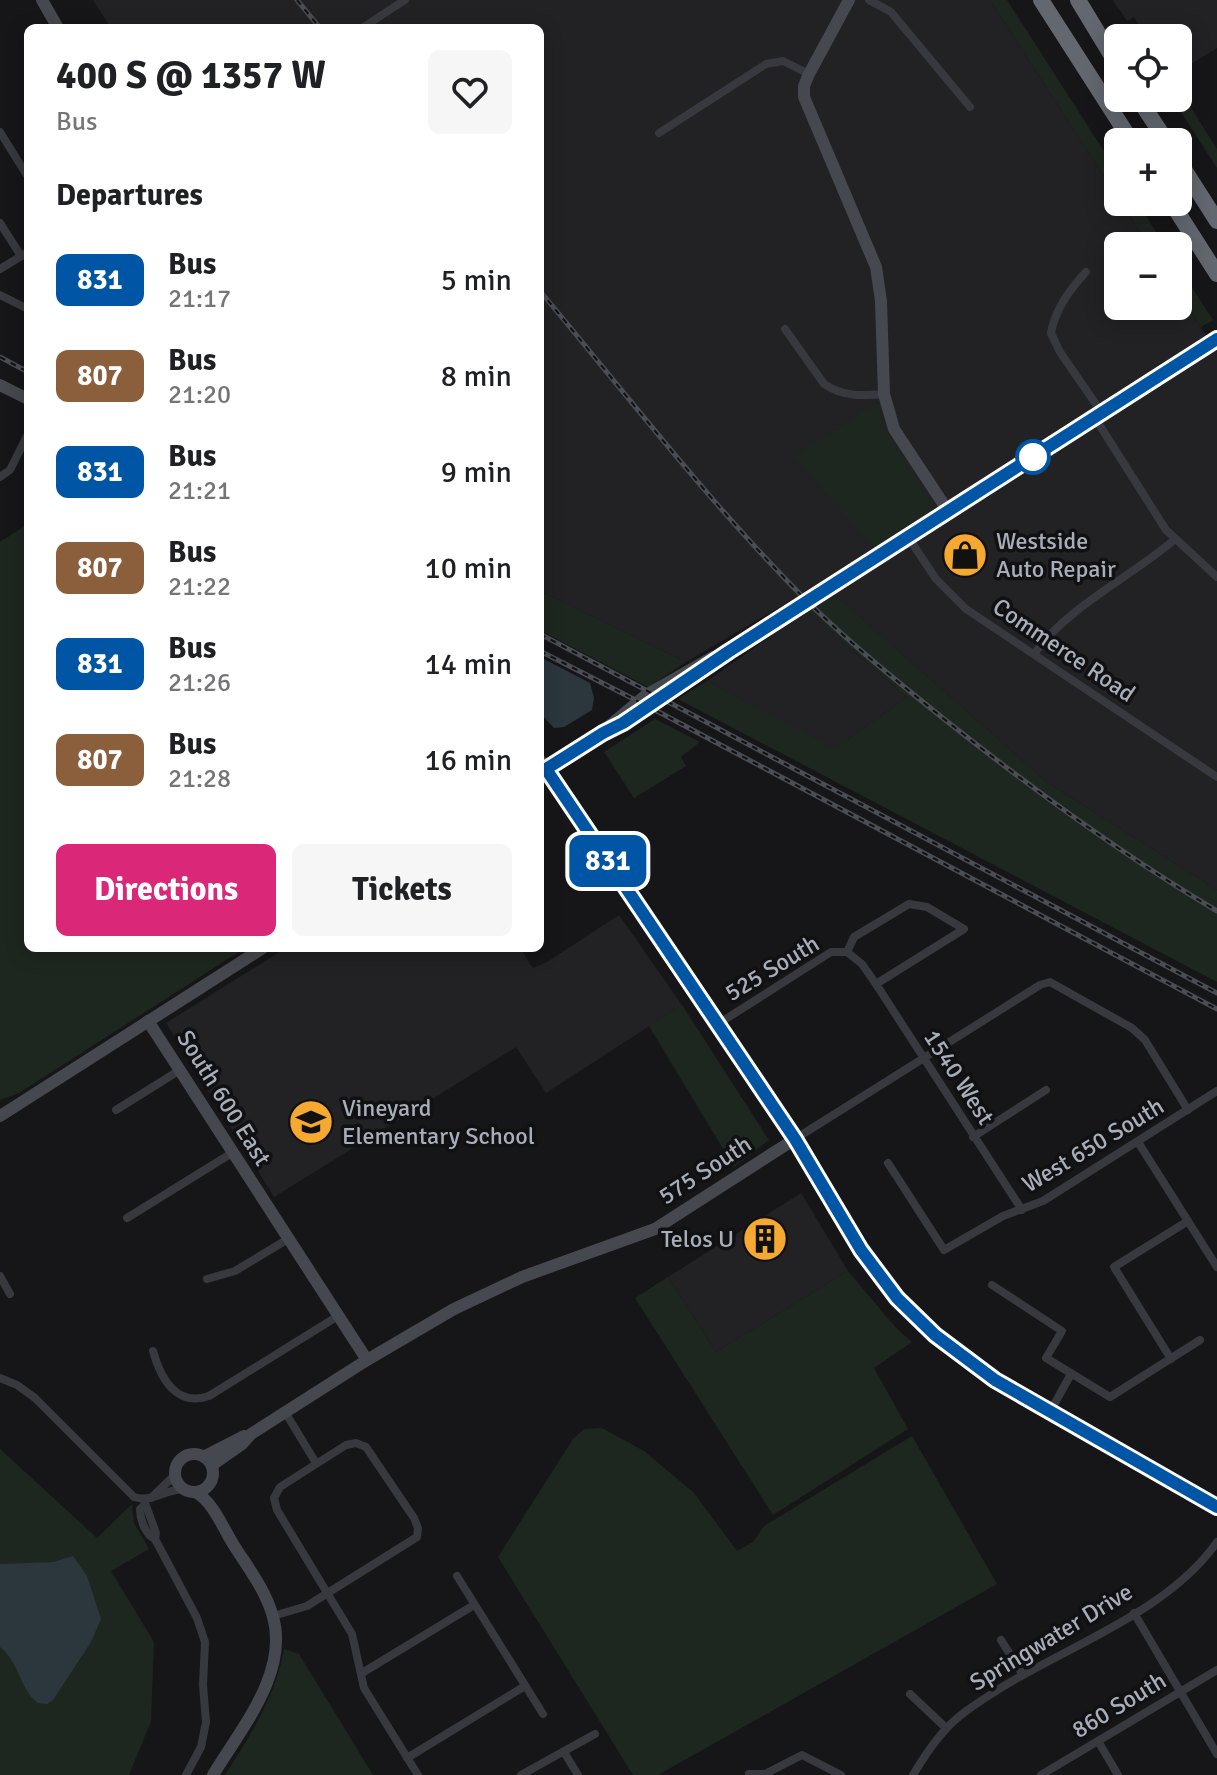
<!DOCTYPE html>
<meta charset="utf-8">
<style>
body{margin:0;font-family:Signika,sans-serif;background:#f6f6f6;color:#202124;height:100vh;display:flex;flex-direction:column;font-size:30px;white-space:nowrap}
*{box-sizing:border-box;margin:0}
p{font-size:26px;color:#757577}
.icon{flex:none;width:44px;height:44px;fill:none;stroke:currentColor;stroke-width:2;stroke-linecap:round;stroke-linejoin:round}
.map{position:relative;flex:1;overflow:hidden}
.sheet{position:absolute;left:24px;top:24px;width:520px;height:928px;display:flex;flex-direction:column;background:#fff;border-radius:12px;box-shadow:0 4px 20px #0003}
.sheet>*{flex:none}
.badge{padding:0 16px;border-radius:12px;font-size:28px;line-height:52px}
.tools{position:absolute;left:1104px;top:24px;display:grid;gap:16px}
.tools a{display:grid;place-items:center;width:88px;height:88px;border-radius:12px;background:#fff;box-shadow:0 4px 20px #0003;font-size:40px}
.map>.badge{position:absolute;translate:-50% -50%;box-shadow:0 0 0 4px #fff}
h2{padding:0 32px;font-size:30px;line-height:72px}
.round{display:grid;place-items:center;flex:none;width:84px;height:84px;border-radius:12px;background:#f6f6f6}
.headline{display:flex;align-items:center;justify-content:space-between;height:136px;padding:0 32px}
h1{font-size:38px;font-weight:700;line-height:60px}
.button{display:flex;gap:16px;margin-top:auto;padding:16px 32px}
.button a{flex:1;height:92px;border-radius:12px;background:#db2777;color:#fff;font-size:32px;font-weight:700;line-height:92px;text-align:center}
.button a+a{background:#f6f6f6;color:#202124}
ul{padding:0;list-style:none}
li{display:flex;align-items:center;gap:24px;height:96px;padding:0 32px}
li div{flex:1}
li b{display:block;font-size:30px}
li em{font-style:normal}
li .badge{min-width:88px;font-weight:700;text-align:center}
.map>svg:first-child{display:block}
.built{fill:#222225}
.green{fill:#1e271f}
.water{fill:#2c363d}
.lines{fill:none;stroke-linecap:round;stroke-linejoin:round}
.street{stroke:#37393e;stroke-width:8}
.secondary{stroke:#45484e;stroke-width:12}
.highway{stroke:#63676f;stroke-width:16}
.rail-casing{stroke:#4a4d53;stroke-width:5}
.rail{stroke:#111113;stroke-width:2;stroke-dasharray:6;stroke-linecap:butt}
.line-casing{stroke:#fff;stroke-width:18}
.line{stroke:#0055a4;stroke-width:12}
.stop-dot{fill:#fff;stroke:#0055a4;stroke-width:4}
.labels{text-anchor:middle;stroke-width:7;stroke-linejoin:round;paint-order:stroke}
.poi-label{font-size:24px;fill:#a8aeb9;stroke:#111113;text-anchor:start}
.street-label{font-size:24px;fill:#a8aeb9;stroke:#111113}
</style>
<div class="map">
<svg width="1217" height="1775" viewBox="0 0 1217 1775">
<rect width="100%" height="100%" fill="#161618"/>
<g class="built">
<polygon points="93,0 990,0 1118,198 1118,202 1121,202 1149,246 1118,246 1118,306 1178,306 1178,291 1217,352 1217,890 1048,783 821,583 686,662 540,591 540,28 111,28"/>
<polygon points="1113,0 1217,0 1217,48 1178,72 1178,38 1147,38 1134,17 1127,21"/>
<polygon points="807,611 907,697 834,750 707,681"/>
<polygon points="619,915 682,1005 546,1093 516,1047 274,1197 166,1023 286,948 520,948 533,968 547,962"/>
<polygon points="801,1193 848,1271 716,1352 668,1277"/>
</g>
<g class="green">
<polygon points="990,0 1007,0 1118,173 1118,198"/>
<polygon points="1178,87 1217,149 1217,168 1172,98 1178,98"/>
<polygon points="1121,202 1137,202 1165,246 1149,246"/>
<polygon points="1178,266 1213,320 1201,327 1178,291"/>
<path d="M878 402C882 443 918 470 932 507L929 514 877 550 794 457Z"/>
<polygon points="28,524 28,948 245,948 19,1093 0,1100 0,542"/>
<polygon points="540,591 686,662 648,687 540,630"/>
<polygon points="835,595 1048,783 1217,890 1217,982 678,699 707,681 835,749 907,697 807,611"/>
<polygon points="655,719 700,742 681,757 686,766 634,798 604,752"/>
<polygon points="682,1005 769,1140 734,1167 649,1026"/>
<polygon points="848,1271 896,1328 912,1342 874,1368 908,1429 773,1515 635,1298 668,1277 716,1352"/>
<polygon points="602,1428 644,1451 694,1493 737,1551 753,1542 764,1526 912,1436 997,1584 658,1775 633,1775 498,1557 573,1439 584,1429"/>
<polygon points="0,1449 97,1538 132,1504 134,1523 149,1549 111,1571 154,1642 151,1721 129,1775 0,1775"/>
<path d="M284 1649 299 1654 373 1775H225C250 1736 276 1696 284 1649Z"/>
</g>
<g class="water">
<polygon points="540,657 590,683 594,698 592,710 564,727 554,728 540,713"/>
<path d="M73 1556 87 1576 101 1619 91 1642 53 1700 47 1704 38 1703C20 1690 20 1663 0 1647V1564L54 1562Z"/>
</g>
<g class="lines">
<g class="street">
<polyline points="869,0 891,12 970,107"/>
<polyline points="362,28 405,0"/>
<polyline points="0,132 28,177"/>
<polyline points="659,133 766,64 783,61 809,74"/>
<polyline points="0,223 21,256"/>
<polyline points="0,269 28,252"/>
<path d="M1086 272C1070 289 1055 309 1051 333L1060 352 1102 413"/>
<polyline points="0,295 28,309"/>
<path d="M785 329 824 384C843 397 862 396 884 394"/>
<polyline points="1095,418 1166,530 1217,577"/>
<polyline points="0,477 10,470 28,434"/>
<polyline points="908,537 936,579 966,609 1217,777"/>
<path d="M1034 654C1070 605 1128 579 1174 540"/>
<polyline points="847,952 854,937 909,904 927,907 964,929 876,984"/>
<polyline points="718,1024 831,952 847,952 862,964 876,984 1022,1210"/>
<polyline points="116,1110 180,1070"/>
<polyline points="973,1137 1046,1090"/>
<polyline points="795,1139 1040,985 1050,982 1132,1028 1145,1040 1188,1110"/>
<polyline points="1138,1142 1217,1267"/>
<polyline points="888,1163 944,1250 1003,1216 1043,1201 1217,1091"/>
<polyline points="127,1218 232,1153"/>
<polyline points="0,1276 10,1294"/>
<polyline points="207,1279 235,1271 288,1239"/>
<polyline points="992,1285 1062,1331 1046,1358 1110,1397 1200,1340"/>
<path d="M153 1351C161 1380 177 1407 209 1396L338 1316"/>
<polyline points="1171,1359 1114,1267 1188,1221"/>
<path d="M0 1378 17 1385 35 1398 134 1497C153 1503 166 1489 184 1489"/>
<polyline points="285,1412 316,1463"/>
<polyline points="1050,1412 1071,1374"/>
<polyline points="151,1498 175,1475"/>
<polyline points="144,1500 156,1533 155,1539"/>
<path d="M144 1505 140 1509C140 1520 145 1534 155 1539L197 1618 205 1642 203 1685 206 1722 201 1747 186 1775"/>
<polyline points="457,1576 543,1714"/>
<polyline points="1134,1613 1217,1754"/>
<polyline points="273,1616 307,1606 417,1537 418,1528 414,1518 366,1447 356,1443 346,1445 280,1487 274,1498 277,1510 352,1634 364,1688 418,1775"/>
<polyline points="1001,1640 1023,1675"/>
<polyline points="362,1673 474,1605"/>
<polyline points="910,1694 946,1728"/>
<polyline points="1098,1741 1118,1775"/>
<polyline points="564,1752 578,1775"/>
<polyline points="407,1758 525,1686"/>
<polyline points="749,1774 765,1774 802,1755 841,1775"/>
<polyline points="521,1775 595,1734"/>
<path d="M913 1775C922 1760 933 1743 945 1730 960 1713 981 1701 999 1689 1070 1645 1169 1611 1217 1542"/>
<polyline points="1041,1775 1217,1670"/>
</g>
<g class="secondary">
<polyline points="42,0 58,28"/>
<polyline points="849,0 809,74 804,86 804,97 876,267 881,301 884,394 894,429 948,511"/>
<polyline points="0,385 28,399"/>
<polyline points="609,726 646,695 713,657"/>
<polyline points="540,760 795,1139 861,1250 897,1298 935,1335 995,1380 1217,1507"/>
<polyline points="540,772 628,720 728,652 1217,339"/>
<polyline points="148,1021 367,1360"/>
<polyline points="0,1116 263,948"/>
<circle cx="194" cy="1473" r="19"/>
<polyline points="205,1456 244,1436"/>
<polyline points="212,1465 242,1444 251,1434 367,1360 454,1309 522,1277 655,1229 795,1139"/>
<path d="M195 1492C214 1502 223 1529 235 1547 249 1569 266 1591 273 1617 289 1673 240 1730 213 1775"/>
</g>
<g class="highway">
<polyline points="1041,0 1132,142"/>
<polyline points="1078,0 1118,66"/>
<polyline points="1138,98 1167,142"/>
<polyline points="1178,160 1217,221"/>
<polyline points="1171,202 1217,274"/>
</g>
<g class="rail-casing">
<g id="rail">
<polyline points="297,0 320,28"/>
<path d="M540 291C627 395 714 509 810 604 852 645 898 682 944 719 1031 788 1121 854 1217 911"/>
<polyline points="0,357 28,372"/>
<polyline points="540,634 1217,993"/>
<polyline points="540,651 655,710 1217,1009"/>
</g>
</g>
<use href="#rail" class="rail"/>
</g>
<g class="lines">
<g class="line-casing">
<polyline id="line" points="1217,339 728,652 623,723 603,733 546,769 795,1139 861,1250 897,1298 935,1335 995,1380 1217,1507"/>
</g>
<use href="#line" class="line"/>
</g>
<defs>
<g id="shop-disc" transform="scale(2.3)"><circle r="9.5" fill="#f6a931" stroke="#111113"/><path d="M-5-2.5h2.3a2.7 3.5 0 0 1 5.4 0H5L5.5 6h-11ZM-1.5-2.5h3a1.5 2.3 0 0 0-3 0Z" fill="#111"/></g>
<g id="school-disc" transform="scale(2.3)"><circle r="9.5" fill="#f6a931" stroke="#111113"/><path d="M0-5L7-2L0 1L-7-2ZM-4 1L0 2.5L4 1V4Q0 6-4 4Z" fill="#111"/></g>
<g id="building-disc" transform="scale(2.3)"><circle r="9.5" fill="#f6a931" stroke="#111113"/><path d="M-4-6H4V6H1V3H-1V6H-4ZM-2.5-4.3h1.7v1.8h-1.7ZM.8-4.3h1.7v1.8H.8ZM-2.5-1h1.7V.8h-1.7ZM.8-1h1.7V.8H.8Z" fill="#111"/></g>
</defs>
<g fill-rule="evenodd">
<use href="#shop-disc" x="965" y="555"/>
<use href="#school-disc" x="311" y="1122"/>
<use href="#building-disc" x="765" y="1239"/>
</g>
<circle class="stop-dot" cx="1033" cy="457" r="16"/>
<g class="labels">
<g class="poi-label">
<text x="996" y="549">Westside<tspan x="996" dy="28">Auto Repair</tspan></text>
<text x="342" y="1116">Vineyard<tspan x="342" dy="28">Elementary School</tspan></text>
<text x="734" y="1247" text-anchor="end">Telos U</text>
</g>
<g class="street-label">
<text transform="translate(1064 650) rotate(34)" y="8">Commerce Road</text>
<text transform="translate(772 968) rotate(-31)" y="8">525 South</text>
<text transform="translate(959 1077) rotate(57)" y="8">1540 West</text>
<text transform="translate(224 1098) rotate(58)" y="8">South 600 East</text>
<text transform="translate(1093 1145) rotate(-31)" y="8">West 650 South</text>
<text transform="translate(705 1170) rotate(-33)" y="8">575 South</text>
<text transform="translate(1051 1637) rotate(-31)" y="8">Springwater Drive</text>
<text transform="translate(1119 1705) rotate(-31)" y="8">860 South</text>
</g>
</g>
</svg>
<div class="tools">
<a><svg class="icon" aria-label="locate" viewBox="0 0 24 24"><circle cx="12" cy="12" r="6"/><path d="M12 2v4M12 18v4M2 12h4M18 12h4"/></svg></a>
<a>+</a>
<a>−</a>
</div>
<b class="badge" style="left:608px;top:861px;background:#0055a4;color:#fff">831</b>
<section class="sheet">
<div class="headline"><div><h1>400 S @ 1357 W</h1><p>Bus</p></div><a class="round"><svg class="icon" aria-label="heart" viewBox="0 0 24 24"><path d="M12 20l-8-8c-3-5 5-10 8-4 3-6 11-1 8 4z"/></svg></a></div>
<h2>Departures</h2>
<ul>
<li><span class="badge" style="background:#0055a4;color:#fff">831</span><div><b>Bus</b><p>21:17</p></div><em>5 min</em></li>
<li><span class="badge" style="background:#8b5e3c;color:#fff">807</span><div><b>Bus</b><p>21:20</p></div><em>8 min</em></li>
<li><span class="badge" style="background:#0055a4;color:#fff">831</span><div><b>Bus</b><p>21:21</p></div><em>9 min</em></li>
<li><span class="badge" style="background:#8b5e3c;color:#fff">807</span><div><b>Bus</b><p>21:22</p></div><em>10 min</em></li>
<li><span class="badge" style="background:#0055a4;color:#fff">831</span><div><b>Bus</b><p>21:26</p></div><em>14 min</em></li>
<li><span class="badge" style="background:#8b5e3c;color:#fff">807</span><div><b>Bus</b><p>21:28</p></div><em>16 min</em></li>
</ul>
<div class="button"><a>Directions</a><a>Tickets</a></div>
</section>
</div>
